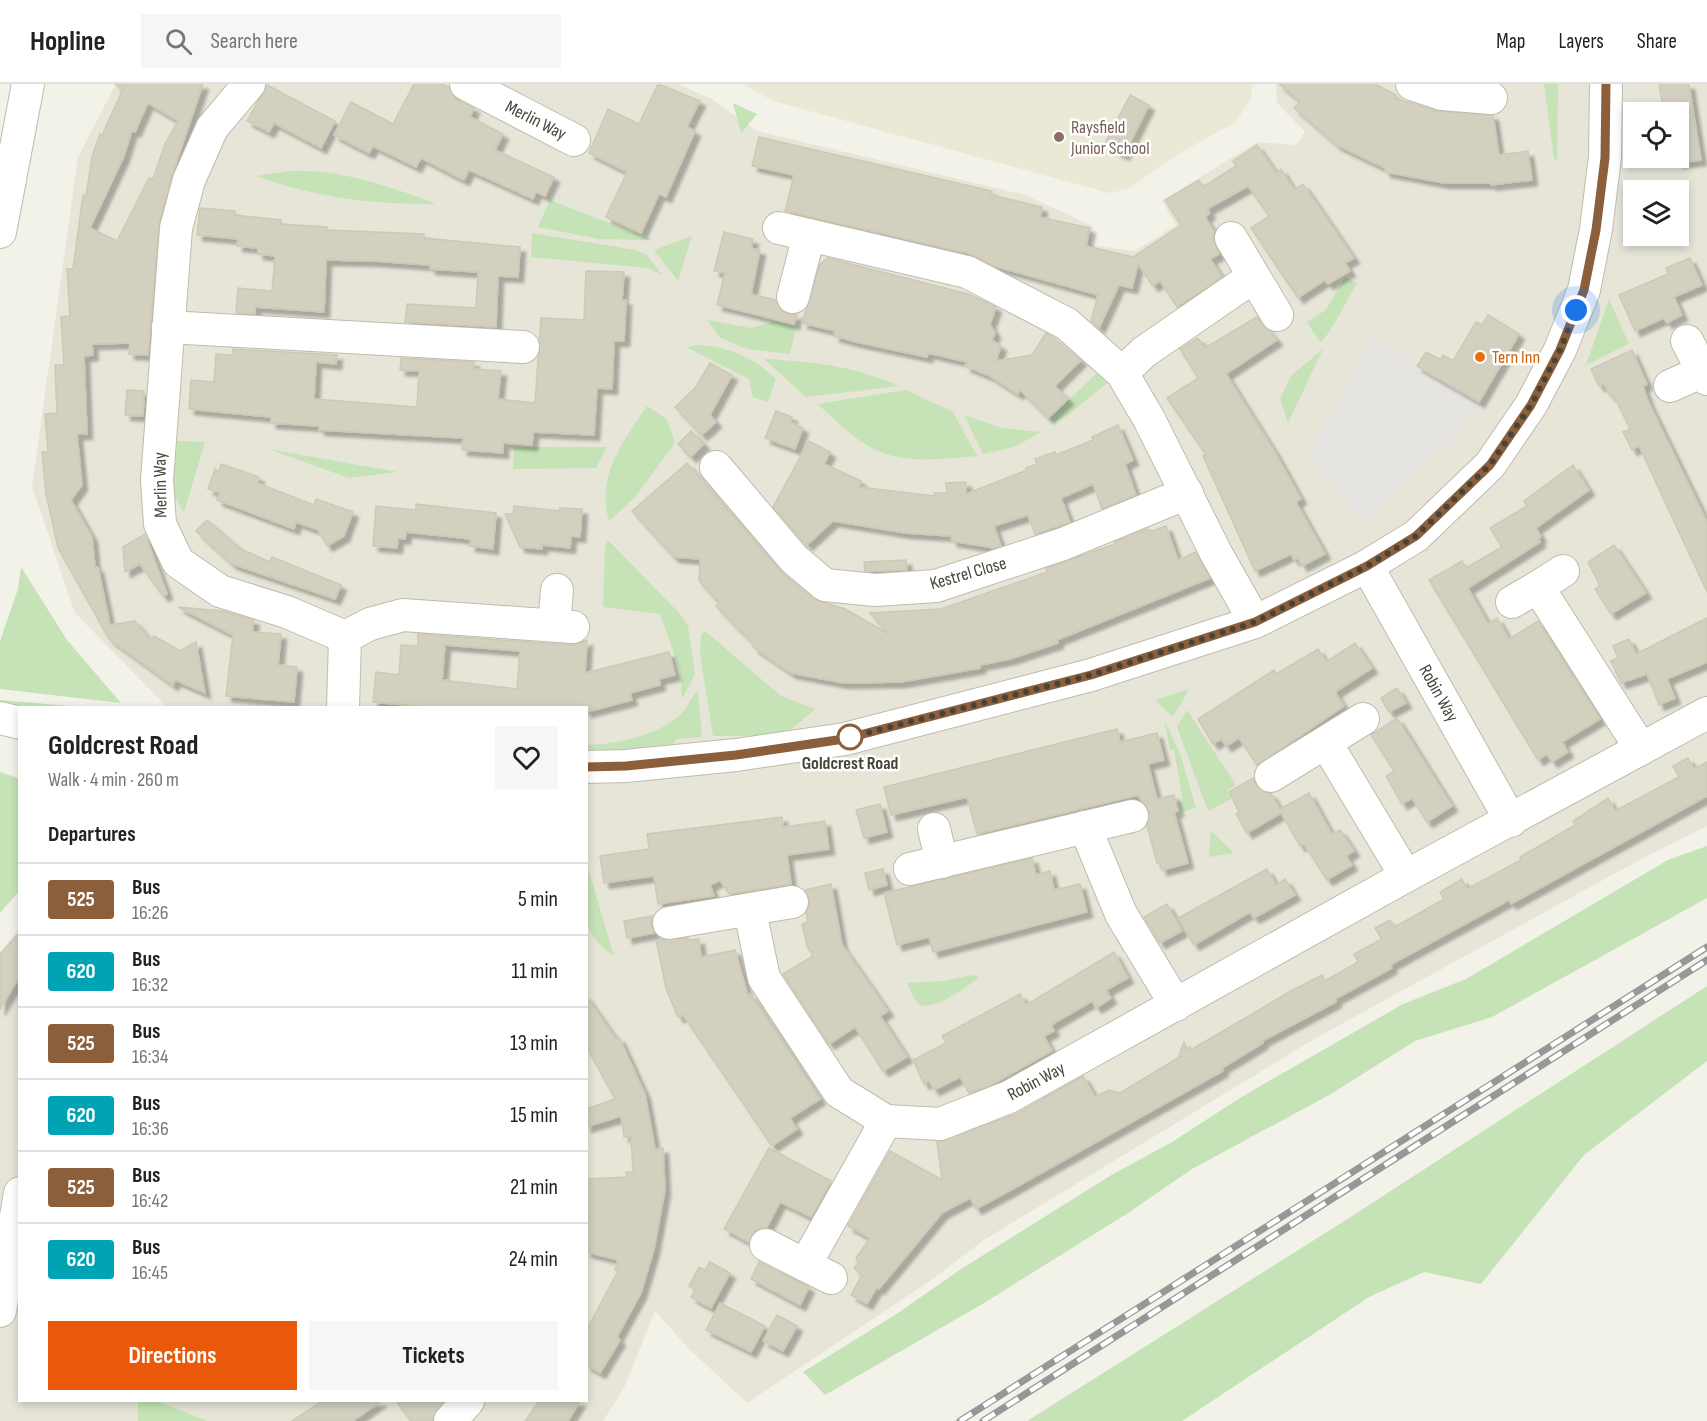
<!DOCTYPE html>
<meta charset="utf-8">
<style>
body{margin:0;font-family:"Sofia Sans Condensed",sans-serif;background:#f6f6f6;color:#222;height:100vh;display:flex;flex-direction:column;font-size:22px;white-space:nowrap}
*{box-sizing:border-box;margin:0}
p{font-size:20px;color:#767676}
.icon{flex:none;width:33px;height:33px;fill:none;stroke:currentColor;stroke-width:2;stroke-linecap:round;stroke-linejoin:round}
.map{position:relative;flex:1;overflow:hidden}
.panel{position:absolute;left:18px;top:622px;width:570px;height:696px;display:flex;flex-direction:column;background:#fff;border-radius:0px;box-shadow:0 3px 9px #0003}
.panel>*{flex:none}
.badge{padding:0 12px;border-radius:4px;font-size:21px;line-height:39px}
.tools{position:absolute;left:1623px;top:18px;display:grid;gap:12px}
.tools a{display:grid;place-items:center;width:66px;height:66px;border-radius:0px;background:#fff;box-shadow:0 3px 9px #0003;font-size:30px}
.you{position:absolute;width:30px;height:30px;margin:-15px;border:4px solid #fff;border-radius:50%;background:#1a73e8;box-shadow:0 0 0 9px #1a73e833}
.map>.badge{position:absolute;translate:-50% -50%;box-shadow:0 0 0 3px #fff}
h2{padding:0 30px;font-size:22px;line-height:54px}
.round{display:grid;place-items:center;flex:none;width:63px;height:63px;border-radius:0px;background:#f6f6f6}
.headline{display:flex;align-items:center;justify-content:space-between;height:102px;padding:0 30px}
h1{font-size:28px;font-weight:700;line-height:45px}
.cta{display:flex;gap:12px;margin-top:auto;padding:12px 30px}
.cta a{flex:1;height:69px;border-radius:0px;background:#ea580c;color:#fff;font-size:24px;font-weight:700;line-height:69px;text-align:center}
.cta a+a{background:#f6f6f6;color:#222}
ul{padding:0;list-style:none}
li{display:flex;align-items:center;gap:18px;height:72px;padding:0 30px;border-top:2px solid #e0e0e0}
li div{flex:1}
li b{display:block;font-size:22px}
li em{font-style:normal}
li .badge{min-width:66px;font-weight:700;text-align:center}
header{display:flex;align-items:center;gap:36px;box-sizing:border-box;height:84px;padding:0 30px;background:#fff;border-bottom:2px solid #e0e0e0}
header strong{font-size:28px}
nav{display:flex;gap:33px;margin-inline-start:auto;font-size:21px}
.search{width:420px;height:54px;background:#f6f6f6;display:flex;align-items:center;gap:15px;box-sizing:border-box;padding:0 21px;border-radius:0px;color:#767676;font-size:22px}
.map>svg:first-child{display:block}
.residential{fill:#e6e5d8;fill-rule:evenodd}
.education{fill:#eae9d5}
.green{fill:#c5e3b7}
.parking{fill:#e5e4e0}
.building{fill:#d3d0c0;stroke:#cdc9b4;stroke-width:1.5;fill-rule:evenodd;filter:url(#shadow)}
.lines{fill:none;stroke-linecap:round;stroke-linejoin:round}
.minor-casing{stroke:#bebcad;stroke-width:34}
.minor{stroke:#fff;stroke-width:32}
.rail-casing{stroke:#979797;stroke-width:7}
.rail{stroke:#fff;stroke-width:4.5;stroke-dasharray:14;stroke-linecap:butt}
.line-casing{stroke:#fff;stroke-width:14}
.line{stroke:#8b5e3c;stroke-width:9}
.walk{stroke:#464438;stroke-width:6;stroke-dasharray:0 10.8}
.education-dot{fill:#8d6e63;stroke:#fff;stroke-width:2}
.food-dot{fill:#e8710a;stroke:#fff;stroke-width:2}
.stop-dot{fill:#fff;stroke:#8b5e3c;stroke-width:3}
.labels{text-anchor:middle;stroke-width:5;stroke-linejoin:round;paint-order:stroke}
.street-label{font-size:18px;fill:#464438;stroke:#fff}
.education-label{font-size:18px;fill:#785e54;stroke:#fff;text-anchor:start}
.food-label{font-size:18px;fill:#c56008;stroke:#fff;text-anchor:start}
.stop-label{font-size:18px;font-weight:bold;fill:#464438;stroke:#fff}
</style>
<header>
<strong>Hopline</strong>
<div class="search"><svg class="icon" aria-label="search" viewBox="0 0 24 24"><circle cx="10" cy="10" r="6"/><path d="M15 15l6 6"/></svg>Search here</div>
<nav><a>Map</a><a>Layers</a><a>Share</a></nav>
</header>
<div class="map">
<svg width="1707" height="1337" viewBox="0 0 1707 1337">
<defs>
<filter id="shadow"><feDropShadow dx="5.5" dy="5.5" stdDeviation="1.5" flood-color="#0004"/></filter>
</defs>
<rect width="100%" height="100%" fill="#f3f2e9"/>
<path class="residential" d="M116 0H679L713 16 757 47 1025 111 1093 142 1091 161 1135 167 1176 141 1162 117 1257 58 1296 61 1305 48 1277 19 1276 0H1707V742L1645 773 1316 954 984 1156 927 1199 747 1319 688 1264 655 1227 624 1304 603 1337H0V868L19 845 20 1317H586V624H168L75 529 32 403 78 73ZM1634 28H1678V74H1634ZM1634 106H1678V152H1634Z"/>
<polygon class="education" points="743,0 1253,0 1250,16 1236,38 1180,69 1128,105 1109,109 773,17"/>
<g class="green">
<polygon points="1544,0 1558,0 1557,76 1554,75"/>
<polygon points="733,19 757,30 741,49"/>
<path d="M289 87C340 85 389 102 436 120 371 120 317 114 256 92Z"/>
<polygon points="550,116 653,156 599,155 538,143"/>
<polygon points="532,149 635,166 646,170 662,191 648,184 531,173"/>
<polygon points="692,152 678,197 654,166"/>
<path d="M1345 193 1357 199C1348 213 1331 251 1320 258L1307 238 1326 226Z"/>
<polygon points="1609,215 1629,260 1586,281"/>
<polygon points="707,236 751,244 775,237 796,243 790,270 747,265 719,253"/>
<path d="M699 261C727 262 756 275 776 295L768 318 753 313 749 295 686 263Z"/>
<polygon points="1323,265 1288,339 1280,315 1291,292"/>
<path d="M764 275C815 278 851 281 899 302L806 313Z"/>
<polygon points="1102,284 1112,295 1067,332 1054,338 1050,334"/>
<path d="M906 306 953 328 977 372C945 375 906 380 876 366 854 356 835 335 817 320Z"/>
<path d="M647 322 667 335 675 359 635 413 609 437C596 391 623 358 647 322Z"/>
<polygon points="964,331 1002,344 1041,348 1014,363 983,370"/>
<polygon points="177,357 205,358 184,428 172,408"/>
<polygon points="514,363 607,363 596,384 513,385"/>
<polygon points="268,365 398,388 349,394"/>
<polygon points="608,456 681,531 688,542 695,590 682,615 680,587 660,530 603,523 605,463"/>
<polygon points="21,483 67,556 121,619 0,605 0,557 18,505"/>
<polygon points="705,547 781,612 815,625 792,645 760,652 713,652 700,570 701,551"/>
<polygon points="1189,605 1173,633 1155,616"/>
<path d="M698 606 702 653 677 655 671 663 587 670 586 661C618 660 657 652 681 630 688 623 691 613 698 606Z"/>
<polygon points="0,616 94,624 0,621"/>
<polygon points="1187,626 1236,701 1227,707 1231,715 1208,727 1177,643"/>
<polygon points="1164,636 1180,669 1196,724 1181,728 1179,719 1183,717 1174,666 1170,666"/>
<polygon points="0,688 20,695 19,807 0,829"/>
<polygon points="1211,747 1234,769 1209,773"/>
<polygon points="1707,762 1707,814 1492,933 1415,957 1331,1010 1192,1085 1128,1129 984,1219 825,1311 803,1288 898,1229 961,1185 1113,1090 1172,1058 1243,1012 1403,920 1466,895 1668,776"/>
<path d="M586 781H587L614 872C576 845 586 824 586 781Z"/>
<path d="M971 891 979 893C970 902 930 929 919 920 913 915 910 905 907 899L944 897Z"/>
<polygon points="1707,902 1707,977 1584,1071 1481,1200 1424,1188 1369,1213 1182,1337 1027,1337 1349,1134"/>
<polygon points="138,1317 158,1317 207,1337 138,1337"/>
</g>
<polygon class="parking" points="1371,251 1417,282 1479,318 1464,345 1362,438 1308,369"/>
<g class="building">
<path d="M115 0H203L172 91 159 140 148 271 129 270 130 259 92 260 93 271 84 272 87 350H77L82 401 71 416 92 453 95 483H98L110 541 135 537 151 557 154 552 180 567 196 558 205 609 175 596 173 601 109 555 58 464 46 410 42 368H48L45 330 57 329 55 281H64L61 233 70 232 67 185H73L83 111 86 112 92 73 100 50 102 51 123 5ZM148 19 178 37 165 60 153 95 149 94 117 157 90 144 124 72 132 46 135 48Z"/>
<polygon points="414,0 442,0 449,3 457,16 474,24 470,33 503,50 495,66 554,93 545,112 536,108 533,115 469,86 464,96 421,74 416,83 373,62 369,69 334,51 351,18 393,40"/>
<polygon points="658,0 700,17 687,43 695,47 666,113 659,110 641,149 606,133 627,88 589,69 608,25 639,40"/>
<polygon points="1279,0 1375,0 1396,11 1394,14 1437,27 1493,31 1499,71 1528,67 1532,96 1491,101 1491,99 1444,99 1385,88 1385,84 1337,61 1294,24 1300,17"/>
<polygon points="1659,0 1689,0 1701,76 1678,79 1678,28 1664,28"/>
<polygon points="267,1 335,37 321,64 274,39 269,48 247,37"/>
<polygon points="1130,11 1149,21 1124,71 1104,61"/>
<polygon points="759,53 992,107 991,111 1042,123 1040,133 1090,144 1086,162 1133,173 1181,141 1165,116 1199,96 1203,103 1236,82 1233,77 1257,61 1276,89 1281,85 1294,106 1303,100 1354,174 1345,179 1350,187 1328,200 1325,196 1298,214 1251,144 1269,132 1248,102 1207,125 1210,129 1205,133 1214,148 1213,155 1219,170 1210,175 1222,193 1177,223 1160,197 1153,202 1138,180 1132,204 1119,201 1099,244 1091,237 1098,211 994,182 971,170 785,127 794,91 752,82"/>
<polygon points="200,124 235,127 235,131 281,136 281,140 327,143 327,146 424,150 424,154 520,163 518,193 498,192 496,243 405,238 407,220 476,224 478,188 430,185 430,181 375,177 326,176 324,228 255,223 255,230 236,229 238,204 272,207 275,172 258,170 258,164 237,162 238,155 197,151"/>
<polygon points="724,148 753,155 751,164 760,166 751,210 776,216 781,226 789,231 797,230 794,240 717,221 725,189 714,187"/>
<polygon points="828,174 968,210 996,223 990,240 995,249 992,256 1001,262 996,277 1032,271 1046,249 1048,250 1081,276 1055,302 1068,315 1048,334 1020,306 1018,310 990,292 965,282 967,278 928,269 927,273 856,258 834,252 835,247 802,239 820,180"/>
<polygon points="1690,174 1702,201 1674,213 1682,231 1667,239 1664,234 1635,247 1619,211 1668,190 1666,184"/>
<polygon points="586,187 624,188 622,216 626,216 624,257 614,257 612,305 597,304 594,351 533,348 532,361 503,359 503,369 462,366 463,354 319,346 319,342 271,339 271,333 189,325 191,296 214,298 216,270 233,271 233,265 337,271 336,280 316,278 314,315 417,323 419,287 400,286 401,274 474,278 474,285 501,287 498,315 535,319 541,234 584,236"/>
<polygon points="1488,231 1519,250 1479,318 1417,282 1426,268 1441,276 1443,271 1453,277 1476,238 1482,241"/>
<polygon points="1257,233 1277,256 1226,290 1276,370 1301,415 1296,418 1325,470 1302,482 1298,474 1294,476 1291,470 1255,487 1203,372 1206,371 1167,314 1198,294 1180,265 1198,254 1205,264"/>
<polygon points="1632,266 1647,300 1643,303 1649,319 1707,438 1707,508 1639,362 1632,366 1623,348 1630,345 1613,310 1610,312 1604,300 1599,302 1591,285"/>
<polygon points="710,279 732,291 710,331 716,338 702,351 675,323 695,304"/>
<polygon points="127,306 144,307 143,332 125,331"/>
<polygon points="776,327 792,333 790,338 803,344 795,365 765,354"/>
<polygon points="1118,341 1133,376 1125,380 1136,411 1102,425 1093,400 1061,414 1070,438 1035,450 1028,431 994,442 1001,462 994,464 952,457 951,452 905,449 833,437 807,461 773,423 809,357 830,368 824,380 861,397 859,403 934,412 934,409 947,409 946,399 966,398 966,410 1027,386 1026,384 1037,380 1035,375 1055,368 1056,371 1093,356 1092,353"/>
<polygon points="691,347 704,360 691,373 678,360"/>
<polygon points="687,379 782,489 814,515 845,525 889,550 870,529 941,525 1047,488 1046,484 1115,460 1115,458 1147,445 1152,447 1166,442 1178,476 1196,468 1210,494 1057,556 1058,559 1010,575 980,581 980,584 901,598 843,599 791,589 753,563 754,561 742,548 746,547 740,547 716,522 719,519 699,497 700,475 674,473 632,427"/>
<polygon points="221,380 259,393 257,399 314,421 316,415 353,428 344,452 327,462 318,446 296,438 294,445 217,416 220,409 208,405 215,385 219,387"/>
<polygon points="1573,381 1589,406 1536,444 1541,453 1538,455 1540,458 1468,504 1488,540 1497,534 1509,555 1538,537 1600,635 1562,658 1568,668 1552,678 1547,670 1538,676 1429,496 1462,477 1466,484 1502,463 1490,444 1527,422 1524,417"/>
<polygon points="416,420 496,429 493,465 470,462 471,456 463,454 406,448 405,455 398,454 397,464 373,462 376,422 416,426"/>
<polygon points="514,422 560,427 560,424 582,425 580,453 571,452 570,464 542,461 542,465 520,463 505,430 513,430"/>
<polygon points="207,436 241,465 270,478 272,473 341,501 335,515 232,480 196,447"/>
<polygon points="145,450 167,510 163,512 140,480 125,488 123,463"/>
<polygon points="1614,461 1646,509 1611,530 1595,505 1600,502 1588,478"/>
<polygon points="906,476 907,486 865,487 864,478"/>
<polygon points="178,523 223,527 254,536 252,548 281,550 278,581 297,583 294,618 226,612 233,551"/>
<polygon points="1707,534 1707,578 1667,595 1675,614 1659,621 1647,590 1621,599 1611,577 1618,574 1613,562 1629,555 1636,570"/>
<path d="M418 550 572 561 587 556 585 589 669 568 675 591 659 595 660 601 630 609 632 616 586 628V624H440L373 618 376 588 399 591 401 561 418 562ZM445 561 520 567 517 605 442 596Z"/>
<polygon points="1355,559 1372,584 1335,608 1344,622 1257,681 1239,654 1226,662 1221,655 1213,660 1198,635 1274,586 1276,590 1318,565 1326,578"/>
<polygon points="1397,604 1406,619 1389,628 1381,614"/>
<polygon points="1397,634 1452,722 1427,738 1412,714 1402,720 1386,692 1394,687 1371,651"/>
<polygon points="1117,645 1120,658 1157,649 1164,676 1148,680 1157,715 1174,711 1178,727 1174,728 1188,779 1162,786 1159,778 1157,779 1147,742 1149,727 1138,711 977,750 967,713 891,731 884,703"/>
<polygon points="1688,674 1694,685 1707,678 1707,712 1511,820 1509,816 1390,881 1392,884 1335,915 1336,918 1262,957 1263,959 1222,984 1223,987 1018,1102 976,1125 970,1114 942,1129 879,1205 877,1203 867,1220 851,1211 862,1191 854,1184 858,1179 856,1174 870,1154 848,1142 890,1067 942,1096 937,1058 1016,1030 1083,992 1095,1013 1109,1006 1120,1009 1178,974 1184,958 1189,967 1291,907 1322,891 1325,897 1358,878 1354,870 1382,855 1375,844 1390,836 1395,843 1444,815 1440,808 1462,795 1467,805 1521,776 1520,773 1575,741 1573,737 1608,714 1615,727 1679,693 1673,682"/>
<polygon points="1253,694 1256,702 1271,710 1280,725 1309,709 1332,750 1340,746 1354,767 1346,772 1352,781 1327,796 1304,760 1300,762 1281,729 1247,749 1236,730 1239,728 1229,708"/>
<polygon points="880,720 887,748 864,754 856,726"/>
<polygon points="782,733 783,743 825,737 829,765 787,771 791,800 729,810 720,796 710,801 714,812 658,820 654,792 604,799 600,772 649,765 647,750"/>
<polygon points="1032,774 1036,791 1050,787 1054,806 1080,800 1087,828 933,868 929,853 897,861 884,809"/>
<polygon points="883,785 887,801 869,806 865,789"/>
<polygon points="1267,785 1276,801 1285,795 1295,811 1254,834 1250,828 1194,861 1178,834"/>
<polygon points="831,800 842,861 888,927 880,932 907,973 883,987 855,943 829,960 783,890 813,872 807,862 802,840 808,838 806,829 810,816 805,806"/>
<polygon points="1167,820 1182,847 1160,859 1144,833"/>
<polygon points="652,832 651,841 654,849 627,854 624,837"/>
<polygon points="20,848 20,892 0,925 0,870"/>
<polygon points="688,854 688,856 699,855 701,873 735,866 748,912 750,910 772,942 820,1015 790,1034 797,1045 772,1062 683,931 678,933 666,904 656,856"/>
<polygon points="1114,868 1128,894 1106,906 1111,914 1104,919 1096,924 1092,917 1051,941 1054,947 1044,952 1052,967 991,1001 969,1009 960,993 934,1006 929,997 924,1000 913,976 946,959 942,952 1020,910 1026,921"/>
<polygon points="586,912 616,955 619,953 645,1010 655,1065 663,1064 665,1106 654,1165 641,1209 617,1253 620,1256 600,1289 586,1281 586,1247 618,1187 615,1186 618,1176 586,1168 586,1095 627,1093 626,1088 633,1088 631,1052 624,1053 621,1032 586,1043 586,1025 615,1015 586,962"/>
<polygon points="769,1064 831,1097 811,1133 780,1118 767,1143 756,1146 749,1158 724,1145"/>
<polygon points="710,1178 730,1189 711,1224 691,1213 695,1206 689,1202 699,1183 705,1186"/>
<polygon points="759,1178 809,1203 800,1221 751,1195"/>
<polygon points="720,1219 765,1242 751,1268 706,1246"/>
<polygon points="777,1231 797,1242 783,1267 763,1257"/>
<polygon points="322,1317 381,1317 353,1337 292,1337"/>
<polygon points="396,1317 444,1317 431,1337 411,1337"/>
<polygon points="539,1317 580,1317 568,1337 525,1337"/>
</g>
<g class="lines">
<g class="minor-casing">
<g id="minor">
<polyline points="249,0 212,44 189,96 176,144 157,396 160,440 178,478 220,507 287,528 345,553 343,624"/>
<polyline points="466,0 574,56"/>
<polyline points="1412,0 1442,10 1491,14"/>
<polyline points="779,144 967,188 1067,240 1122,289 1149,335 1216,469 1255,538"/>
<polyline points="0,148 28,0"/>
<polyline points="1231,154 1277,231"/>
<polyline points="793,213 809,151"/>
<polyline points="168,243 523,263"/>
<polyline points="1687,257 1707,295"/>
<polyline points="1122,289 1144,268 1253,193"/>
<polyline points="1670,302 1703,287"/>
<polyline points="716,383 794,475 825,501 875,506 936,502 1063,460 1187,409"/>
<polyline points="1367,482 1511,737"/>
<polyline points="1563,487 1538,503 1641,665"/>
<polyline points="1512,518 1538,503"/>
<polyline points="554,541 557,506"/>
<polyline points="345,553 370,540 403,531 573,543"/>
<polyline points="0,634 20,639"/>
<polyline points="1326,659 1406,792"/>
<polyline points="586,683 626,682 736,671 845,655 1091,591 1255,538 1367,482 1416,452 1490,381 1531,321 1560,266 1584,206 1596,145 1605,73 1606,0"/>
<polyline points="1271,692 1363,635"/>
<polyline points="1085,743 1121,830 1176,921"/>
<polyline points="934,745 942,778"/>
<polyline points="910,785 1132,732"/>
<polyline points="750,827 764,894 839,1008 886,1037 940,1040 1009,1013 1406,792 1707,629"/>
<polyline points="669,839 792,818"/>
<polyline points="766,1161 805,1181 886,1037"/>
<polyline points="805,1181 831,1194"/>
<polyline points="0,1227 20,1109"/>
<polyline points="450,1337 468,1317"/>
</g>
</g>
<use href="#minor" class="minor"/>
<g class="rail-casing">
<g id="rail">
<polyline points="960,1337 1707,863"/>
<polyline points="983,1337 1707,876"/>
</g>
</g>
<use href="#rail" class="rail"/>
</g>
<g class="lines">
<g class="line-casing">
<polyline id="line" points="586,683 626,682 736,671 844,655 1091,591 1255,538 1367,482 1416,452 1490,381 1531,321 1560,266 1584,206 1596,146 1605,74 1606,0"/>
</g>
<use href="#line" class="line"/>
<polyline class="walk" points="850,653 844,655 1091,591 1255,538 1367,482 1416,452 1490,381 1531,321 1560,266 1576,226"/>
</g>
<circle class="education-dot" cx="1059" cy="53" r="6"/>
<circle class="food-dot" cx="1480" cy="273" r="6"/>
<circle class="stop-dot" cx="850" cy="653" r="12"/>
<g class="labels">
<g class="street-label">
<text transform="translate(536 36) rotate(27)" y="6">Merlin Way</text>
<text transform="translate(160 401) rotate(-91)" y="6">Merlin Way</text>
<text transform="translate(968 489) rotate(-16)" y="6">Kestrel Close</text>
<text transform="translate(1439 609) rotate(61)" y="6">Robin Way</text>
<text transform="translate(1036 997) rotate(-28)" y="6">Robin Way</text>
</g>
<g class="education-label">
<text x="1071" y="49">Raysfield<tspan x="1071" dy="21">Junior School</tspan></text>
</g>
<g class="food-label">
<text x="1492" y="279">Tern Inn</text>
</g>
<g class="stop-label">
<text x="850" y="685">Goldcrest Road</text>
</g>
</g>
</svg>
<div class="tools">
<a><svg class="icon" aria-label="locate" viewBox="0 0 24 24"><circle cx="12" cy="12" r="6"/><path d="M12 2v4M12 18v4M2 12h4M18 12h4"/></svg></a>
<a><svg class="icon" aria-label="layers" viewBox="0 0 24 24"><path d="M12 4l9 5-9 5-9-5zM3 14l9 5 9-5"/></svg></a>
</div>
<div class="you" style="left:1576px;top:226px"></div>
<section class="panel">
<div class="headline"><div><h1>Goldcrest Road</h1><p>Walk · 4 min · 260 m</p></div><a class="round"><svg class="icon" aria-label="heart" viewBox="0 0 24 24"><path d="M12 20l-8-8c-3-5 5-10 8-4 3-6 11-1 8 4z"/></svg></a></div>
<h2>Departures</h2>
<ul>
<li><span class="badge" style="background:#8b5e3c;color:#fff">525</span><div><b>Bus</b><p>16:26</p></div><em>5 min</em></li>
<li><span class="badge" style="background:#00a3b4;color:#fff">620</span><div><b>Bus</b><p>16:32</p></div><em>11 min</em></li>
<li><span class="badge" style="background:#8b5e3c;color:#fff">525</span><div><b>Bus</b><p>16:34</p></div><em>13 min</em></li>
<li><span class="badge" style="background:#00a3b4;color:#fff">620</span><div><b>Bus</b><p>16:36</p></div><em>15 min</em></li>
<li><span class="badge" style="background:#8b5e3c;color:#fff">525</span><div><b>Bus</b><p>16:42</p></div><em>21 min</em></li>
<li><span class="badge" style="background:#00a3b4;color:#fff">620</span><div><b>Bus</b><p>16:45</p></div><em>24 min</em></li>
</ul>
<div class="cta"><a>Directions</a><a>Tickets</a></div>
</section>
</div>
